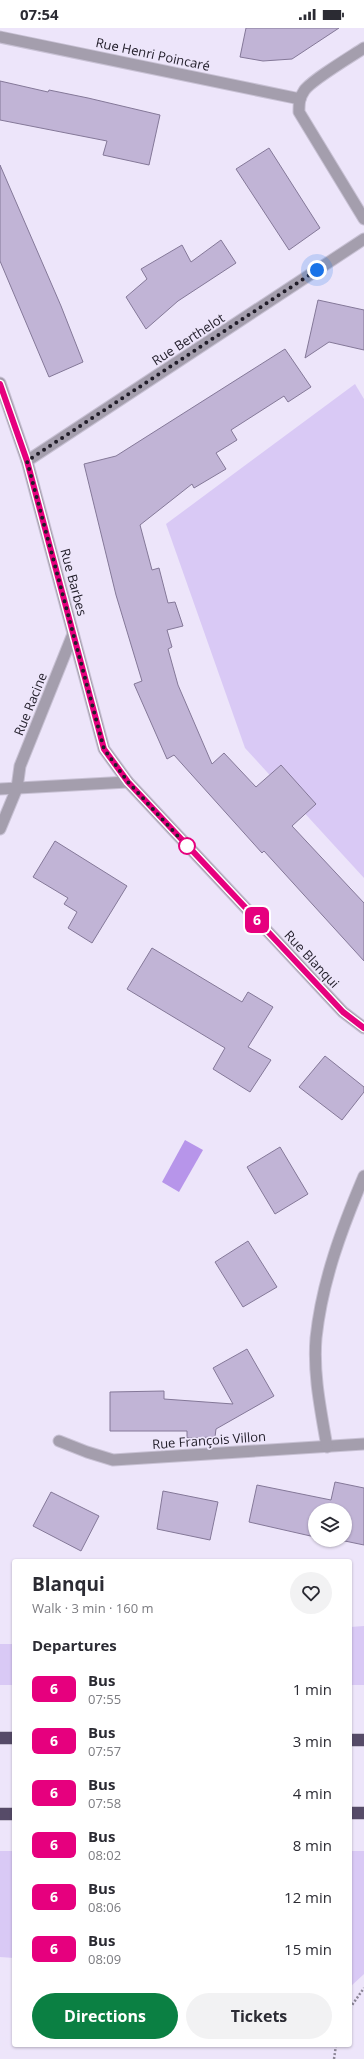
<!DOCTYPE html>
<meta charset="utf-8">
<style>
body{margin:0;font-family:"Open Sans",sans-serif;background:#f2f2f3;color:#2b2b33;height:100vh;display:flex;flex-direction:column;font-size:15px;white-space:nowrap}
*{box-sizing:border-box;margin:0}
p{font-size:13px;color:#7c7c81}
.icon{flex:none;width:22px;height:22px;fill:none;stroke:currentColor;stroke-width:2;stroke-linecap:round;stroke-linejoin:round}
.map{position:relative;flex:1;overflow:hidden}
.side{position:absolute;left:12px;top:1531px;width:340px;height:488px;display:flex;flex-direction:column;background:#fff;border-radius:4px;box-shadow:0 1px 3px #0004}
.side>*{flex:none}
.badge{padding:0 8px;border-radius:6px;font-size:14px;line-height:26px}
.controls{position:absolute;left:308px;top:1475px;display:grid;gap:8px}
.controls a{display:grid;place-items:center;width:44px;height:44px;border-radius:50%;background:#fff;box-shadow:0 1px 3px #0004;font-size:20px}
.you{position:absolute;width:20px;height:20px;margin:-10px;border:3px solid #fff;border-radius:50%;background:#1a73e8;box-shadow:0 0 0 6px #1a73e833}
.map>.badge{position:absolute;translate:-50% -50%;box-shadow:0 0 0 2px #fff}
h2{padding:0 20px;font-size:15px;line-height:36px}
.round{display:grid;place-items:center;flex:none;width:42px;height:42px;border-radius:21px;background:#f2f2f3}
.head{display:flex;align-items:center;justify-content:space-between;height:68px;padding:0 20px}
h1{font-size:19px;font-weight:700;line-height:30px}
.cta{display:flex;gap:8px;margin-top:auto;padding:8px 20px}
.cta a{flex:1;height:46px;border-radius:24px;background:#0b8043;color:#fff;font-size:16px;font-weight:700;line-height:46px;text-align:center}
.cta a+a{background:#f2f2f3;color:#2b2b33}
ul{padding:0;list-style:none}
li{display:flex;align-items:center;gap:12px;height:52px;padding:0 20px}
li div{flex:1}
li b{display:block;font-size:15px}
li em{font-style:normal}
li .badge{min-width:44px;font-weight:700;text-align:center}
.status{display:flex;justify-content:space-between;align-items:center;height:28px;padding:0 20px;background:#fff;direction:ltr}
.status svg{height:11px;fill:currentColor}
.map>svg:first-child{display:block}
.green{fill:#d9c9f5}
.water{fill:#b795ea}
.building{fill:#c1b4d6;stroke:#847898}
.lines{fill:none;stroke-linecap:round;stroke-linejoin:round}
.minor-casing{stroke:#c8c1d4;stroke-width:13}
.motorway-casing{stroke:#c8c1d4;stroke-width:14}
.path{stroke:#8b8596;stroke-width:2.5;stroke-dasharray:2 2;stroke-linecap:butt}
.minor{stroke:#a49ead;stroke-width:11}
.motorway{stroke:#564b68;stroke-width:12}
.line-casing{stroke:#fff;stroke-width:9}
.line{stroke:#e6007e;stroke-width:6}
.walk{stroke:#211d29;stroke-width:4;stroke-dasharray:0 7.2}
.stop-dot{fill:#fff;stroke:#e6007e;stroke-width:2}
.labels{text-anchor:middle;stroke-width:3.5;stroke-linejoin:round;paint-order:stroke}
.street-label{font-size:13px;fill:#211d29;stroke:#ede5fa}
</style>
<div class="status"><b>07:54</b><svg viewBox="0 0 49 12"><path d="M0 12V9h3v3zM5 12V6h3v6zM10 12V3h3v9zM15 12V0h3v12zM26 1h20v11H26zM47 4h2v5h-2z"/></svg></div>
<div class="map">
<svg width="364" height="2031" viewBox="0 0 364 2031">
<rect width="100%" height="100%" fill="#ede5fa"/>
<g class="green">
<polygon points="355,356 364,371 364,850 245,720 166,496"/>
<polygon points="364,1598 364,1657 350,1657 350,1599"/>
<rect x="0" y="1616" width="14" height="41"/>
<polygon points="0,1823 14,1823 14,1930 0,1929"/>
<polygon points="350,1823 364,1823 364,1946 350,1959"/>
</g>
<polygon class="water" points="185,1112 203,1122 179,1164 162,1154"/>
<g class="building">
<polygon points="246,0 339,0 292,31 263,33 240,29"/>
<polygon points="0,53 48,64 49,62 88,70 160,87 149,137 103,127 107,113 0,92"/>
<polygon points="269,120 320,200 289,222 236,141"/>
<polygon points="0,137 61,278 83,334 49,349 0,233"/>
<polygon points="221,212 236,235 178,273 146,301 126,269 147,251 141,241 182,217 191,234"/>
<polygon points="318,272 364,282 364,322 329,314 305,330"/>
<polygon points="285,321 311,359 288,374 284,368 231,402 237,412 216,425 226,441 194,460 192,456 140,497 152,542 159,540 168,575 175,574 183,598 167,602 172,619 168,621 178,657 212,736 224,725 256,759 281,737 316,776 292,798 364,875 364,933 264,823 262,825 174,727 167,731 134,656 142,653 116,567 84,436 116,428"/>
<polygon points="55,813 127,858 92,915 68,900 77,884 64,876 68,870 33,849"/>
<polygon points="152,920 242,974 248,964 273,979 248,1019 271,1032 250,1064 213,1041 225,1020 127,961"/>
<polygon points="325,1028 364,1059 364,1064 342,1092 299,1059"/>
<polygon points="280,1119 308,1166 275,1186 247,1139"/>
<polygon points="248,1213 277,1259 243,1279 215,1234"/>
<polygon points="247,1321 274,1368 216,1401 215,1409 187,1410 187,1403 110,1403 110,1364 164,1363 164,1371 233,1376 213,1340"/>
<polygon points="335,1454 364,1460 364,1517 340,1512 345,1512 345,1482 315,1482 315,1509 249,1494 257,1457 331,1472"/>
<polygon points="163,1463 218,1474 210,1512 157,1501"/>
<polygon points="51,1464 99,1488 81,1523 33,1498"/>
</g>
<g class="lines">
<g class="minor-casing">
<g id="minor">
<polyline points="0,9 300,71"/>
<path d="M364 20C352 28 310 53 304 63 299 70 299 76 299 84L364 191"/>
<polyline points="0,355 27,433 104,721 128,754 343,984 364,1000"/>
<polyline points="27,433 364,211"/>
<polyline points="0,761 128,754"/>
<polyline points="0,801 17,760 20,738 73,606"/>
<polyline points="59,1413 87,1424 113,1432 364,1416"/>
<path d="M327 1419C321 1383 313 1347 316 1310 322 1253 342 1200 364 1148"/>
</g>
</g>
<g class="motorway-casing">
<g id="motorway">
<polyline points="0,1710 14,1710"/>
<polyline points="350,1712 364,1712"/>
<polyline points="350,1785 364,1785"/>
<polyline points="0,1786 14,1786"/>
</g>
</g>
<g class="path">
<polyline points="350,1980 364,1960"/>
<polyline points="334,2031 336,2017"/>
</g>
<use href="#minor" class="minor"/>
<use href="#motorway" class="motorway"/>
</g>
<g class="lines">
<g class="line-casing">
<polyline id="line" points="0,356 27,433 104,721 128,754 343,984 364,1000"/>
</g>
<use href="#line" class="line"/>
<polyline class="walk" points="187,818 128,754 104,721 27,433 317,242"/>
</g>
<circle class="stop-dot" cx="187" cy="818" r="8"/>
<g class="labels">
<g class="street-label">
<text transform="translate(153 26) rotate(12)" y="5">Rue Henri Poincaré</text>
<text transform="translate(188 311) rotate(-33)" y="5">Rue Berthelot</text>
<text transform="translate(74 554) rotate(75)" y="5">Rue Barbes</text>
<text transform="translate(30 676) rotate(-68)" y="5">Rue Racine</text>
<text transform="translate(312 931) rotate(47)" y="5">Rue Blanqui</text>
<text transform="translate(209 1412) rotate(-4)" y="5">Rue François Villon</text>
</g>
</g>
</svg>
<div class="controls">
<a><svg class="icon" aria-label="layers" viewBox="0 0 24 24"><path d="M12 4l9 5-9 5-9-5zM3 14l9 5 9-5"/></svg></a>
</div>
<div class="you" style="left:317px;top:242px"></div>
<b class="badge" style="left:257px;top:892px;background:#e6007e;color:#fff">6</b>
<section class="side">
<div class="head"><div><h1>Blanqui</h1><p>Walk · 3 min · 160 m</p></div><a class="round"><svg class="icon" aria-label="heart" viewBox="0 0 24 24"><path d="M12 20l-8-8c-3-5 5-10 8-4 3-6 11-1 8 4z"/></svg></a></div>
<h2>Departures</h2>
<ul>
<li><span class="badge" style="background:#e6007e;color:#fff">6</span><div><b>Bus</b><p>07:55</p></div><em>1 min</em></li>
<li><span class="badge" style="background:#e6007e;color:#fff">6</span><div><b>Bus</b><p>07:57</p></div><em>3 min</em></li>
<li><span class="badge" style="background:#e6007e;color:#fff">6</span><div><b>Bus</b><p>07:58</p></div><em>4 min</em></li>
<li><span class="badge" style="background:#e6007e;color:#fff">6</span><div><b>Bus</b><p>08:02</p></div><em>8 min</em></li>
<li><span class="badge" style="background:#e6007e;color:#fff">6</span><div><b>Bus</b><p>08:06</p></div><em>12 min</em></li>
<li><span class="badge" style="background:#e6007e;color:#fff">6</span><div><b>Bus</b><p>08:09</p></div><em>15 min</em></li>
</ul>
<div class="cta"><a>Directions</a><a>Tickets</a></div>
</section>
</div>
